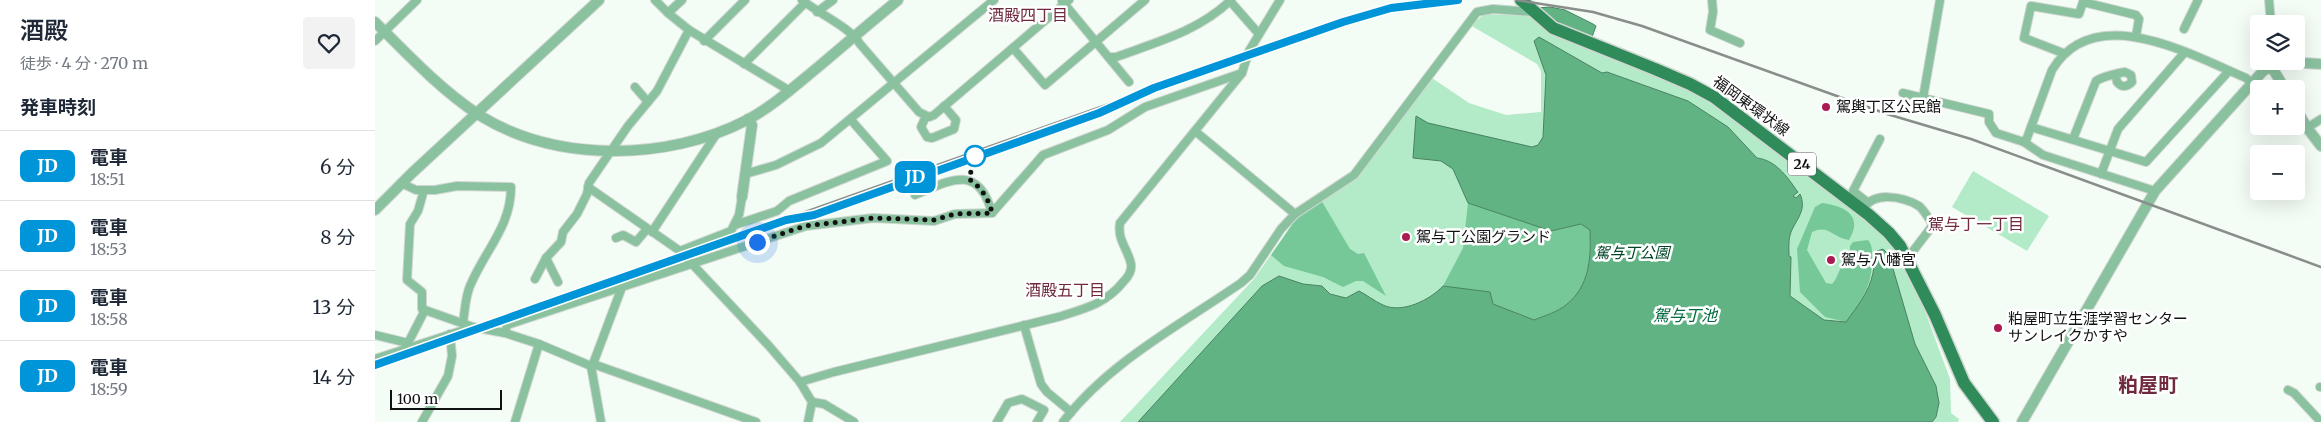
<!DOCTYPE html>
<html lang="ja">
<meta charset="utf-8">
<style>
body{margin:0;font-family:Merriweather,"Noto Sans JP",serif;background:#f2f2f3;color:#1f2937;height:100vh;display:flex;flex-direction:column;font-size:19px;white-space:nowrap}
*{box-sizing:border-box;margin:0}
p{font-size:16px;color:#747a83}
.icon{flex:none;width:28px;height:28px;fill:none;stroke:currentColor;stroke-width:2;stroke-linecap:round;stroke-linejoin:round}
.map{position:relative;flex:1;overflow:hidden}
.sheet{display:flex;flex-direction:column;background:#fff;width:375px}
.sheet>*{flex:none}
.badge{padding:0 10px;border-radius:8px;font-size:18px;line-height:32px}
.controls{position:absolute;left:1875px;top:15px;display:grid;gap:10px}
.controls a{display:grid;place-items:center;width:55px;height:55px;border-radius:5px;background:#fff;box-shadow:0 5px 20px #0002;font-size:25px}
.scale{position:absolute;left:15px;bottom:12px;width:112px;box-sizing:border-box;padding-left:5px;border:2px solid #101211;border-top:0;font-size:14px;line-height:18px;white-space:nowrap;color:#101211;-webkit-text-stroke:4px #fff;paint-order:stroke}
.you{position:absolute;width:25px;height:25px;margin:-12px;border:4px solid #fff;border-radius:50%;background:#1a73e8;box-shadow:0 0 0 8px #1a73e833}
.map>.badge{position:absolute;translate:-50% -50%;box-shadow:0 0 0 2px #fff}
h2{padding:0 20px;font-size:19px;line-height:45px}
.round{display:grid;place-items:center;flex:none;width:52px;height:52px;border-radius:5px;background:#f2f2f3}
.head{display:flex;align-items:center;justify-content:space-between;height:85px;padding:0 20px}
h1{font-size:24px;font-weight:600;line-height:38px}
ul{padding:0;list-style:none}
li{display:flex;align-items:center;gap:15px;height:70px;padding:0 20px;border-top:1px solid #e0e1e3}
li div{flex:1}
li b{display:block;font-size:19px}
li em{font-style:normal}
li .badge{min-width:55px;font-weight:700;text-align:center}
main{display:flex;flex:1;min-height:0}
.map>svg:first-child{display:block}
.green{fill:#b3eac7}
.forest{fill:#77c898}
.water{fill:#62b384;stroke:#498362}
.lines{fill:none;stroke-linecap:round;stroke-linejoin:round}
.minor-casing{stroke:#d0d7d1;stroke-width:10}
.tertiary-casing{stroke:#d0d7d1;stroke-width:12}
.primary-casing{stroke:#d0d7d1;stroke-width:15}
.minor{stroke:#8ac19f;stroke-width:8}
.tertiary{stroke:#8ac19f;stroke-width:10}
.primary{stroke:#308b5b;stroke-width:12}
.rail{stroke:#898e8b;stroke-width:2.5}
.line-casing{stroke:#fff;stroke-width:11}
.line{stroke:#0095d9;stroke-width:8}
.walk{stroke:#101211;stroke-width:5;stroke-dasharray:0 9}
.poi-dot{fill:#ab1a52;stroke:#fff;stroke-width:2}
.stop-dot{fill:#fff;stroke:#0095d9;stroke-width:2.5}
.labels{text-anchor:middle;stroke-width:5;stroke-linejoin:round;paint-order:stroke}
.shield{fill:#fff;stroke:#585958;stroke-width:1}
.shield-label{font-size:14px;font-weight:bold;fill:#101211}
.street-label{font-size:15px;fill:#101211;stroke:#fff}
.poi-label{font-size:15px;fill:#101211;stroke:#fff;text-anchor:start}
.park-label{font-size:15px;font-style:italic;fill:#014527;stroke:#fff}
.neighbourhood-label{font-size:16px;fill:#6f2a3e;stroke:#fff}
.water-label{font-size:16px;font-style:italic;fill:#01693e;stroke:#fff}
.district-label{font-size:20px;font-weight:bold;fill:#6f2a3e;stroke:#fff}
</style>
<main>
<section class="sheet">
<div class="head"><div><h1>酒殿</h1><p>徒歩 · 4 分 · 270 m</p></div><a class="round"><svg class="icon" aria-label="heart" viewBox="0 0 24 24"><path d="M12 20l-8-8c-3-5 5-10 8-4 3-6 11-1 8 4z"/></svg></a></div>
<h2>発車時刻</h2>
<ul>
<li><span class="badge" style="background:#0095d9;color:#fff">JD</span><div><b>電車</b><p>18:51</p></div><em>6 分</em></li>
<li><span class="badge" style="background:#0095d9;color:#fff">JD</span><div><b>電車</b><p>18:53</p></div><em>8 分</em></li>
<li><span class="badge" style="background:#0095d9;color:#fff">JD</span><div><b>電車</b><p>18:58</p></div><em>13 分</em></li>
<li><span class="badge" style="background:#0095d9;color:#fff">JD</span><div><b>電車</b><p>18:59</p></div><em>14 分</em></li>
</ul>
</section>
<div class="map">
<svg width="1946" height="422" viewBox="0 0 1946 422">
<rect width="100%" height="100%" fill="#f4fcf6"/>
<g class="green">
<polygon points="1110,14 1156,16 1171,30 1200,44 1306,85 1368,124 1491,216 1520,247 1537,276 1575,379 1576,413 1584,419 1583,422 745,422 879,279 923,216 980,176 1054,76 1094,103 1131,115 1166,112 1166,71 1162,64 1095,25"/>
<polygon points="1598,171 1674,216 1652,251 1577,207"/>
</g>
<g class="forest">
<polygon points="946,200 975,249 983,254 989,253 1011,296 988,281 981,281 968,287 948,277 909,266 896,255 923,216"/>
<path d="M1093 203 1176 231 1207 224 1215 230C1215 258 1216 286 1191 305 1182 312 1169 315 1159 320L1117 304 1115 292 1068 286 1088 248Z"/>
<path d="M1447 203C1469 206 1489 215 1474 240 1457 237 1453 224 1437 232L1432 250 1451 283 1457 284C1462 279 1462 274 1466 268 1470 263 1476 261 1479 255L1475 251V246L1478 242 1493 240C1498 246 1497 252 1497 259 1498 284 1486 302 1471 322L1450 317 1425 292 1422 249 1440 207Z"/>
</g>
<g class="water">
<polygon points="1175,7 1190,10 1218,24 1221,26 1217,37 1186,24 1162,8"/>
<path d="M1164 37 1227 73 1232 72 1313 101 1353 127 1382 158C1400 160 1412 176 1422 191L1423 192 1418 196 1421 198 1425 194C1432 210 1422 218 1416 232 1413 240 1414 248 1414 256L1416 257 1415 296 1449 320 1471 322C1482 307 1494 292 1498 273 1500 264 1496 259 1502 251L1508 249 1514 255 1540 344 1561 386 1564 403 1561 417 1557 422H763L887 286 904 276 928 284 947 286 955 294 971 298 984 291C992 295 999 301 1008 305 1027 314 1055 300 1068 286L1115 292 1118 304 1159 320C1169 316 1182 312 1191 305 1215 286 1216 258 1215 230L1206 224 1176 231 1093 203 1078 169 1066 161 1038 158 1041 116 1053 123 1157 147 1163 145 1168 137 1171 75 1159 41Z"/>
</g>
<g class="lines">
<g class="minor-casing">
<g id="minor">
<polyline points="280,0 293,13"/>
<path d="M427 0C444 14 475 27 485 44L544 112 554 117 559 115 694 0"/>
<polyline points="1337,0 1338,12 1335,30 1365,43"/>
<polyline points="1565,0 1548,98 1614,114 1614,122 1621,133 1649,142 1668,155 1780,191"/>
<polyline points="1894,0 1896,24"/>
<polyline points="687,1 754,82"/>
<polyline points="855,1 884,34"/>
<polyline points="442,12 458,0"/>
<polyline points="1809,29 1823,0"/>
<polyline points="314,30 415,91"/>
<polyline points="0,41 42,0"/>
<polyline points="329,41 370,0"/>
<polyline points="638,48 670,85 770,0"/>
<polyline points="1688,53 1649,38 1656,6 1704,14 1708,2 1761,15 1764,19 1761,36"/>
<path d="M734 57H741C782 42 824 31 856 0"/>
<polyline points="369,64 430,3"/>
<polyline points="260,87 273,102"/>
<polyline points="1528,93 1548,98"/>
<polyline points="551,116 546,127 552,137 557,138 579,129 581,120 569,106"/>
<polyline points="1656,127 1771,162 1854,71"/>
<polyline points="1932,128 1946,119"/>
<polyline points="820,131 920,214"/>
<path d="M1698 139 1721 81C1727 77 1743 73 1750 72L1756 75 1757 82C1752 87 1747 88 1742 82L1741 76"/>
<path d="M1649 142 1652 138 1677 70C1719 0 1815 54 1871 78L1877 83"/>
<polyline points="370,174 401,165 446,143 619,0"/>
<polyline points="1726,174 1743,129 1810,52"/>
<path d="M26 183 41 190H60L82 186 136 187C136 227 110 250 95 286 90 298 90 310 88 323"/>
<polyline points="213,187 305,251 394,346 425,382 437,402 433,422"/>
<polyline points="49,190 43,211 35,224 32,280 47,292 47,309 98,327 130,333 164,344 216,366 218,364 381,422"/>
<path d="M540 195C574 181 603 162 617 213"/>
<polyline points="1492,202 1478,191 1505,139"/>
<path d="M1488 210C1497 191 1527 196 1544 206 1549 210 1554 219 1558 225L1532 259"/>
<polyline points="360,225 402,211 414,201 512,161 476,120"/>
<polyline points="277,232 342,133"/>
<polyline points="241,238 248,235 261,242 272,229"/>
<polyline points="305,251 356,231 364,215 367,197"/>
<polyline points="171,258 183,282"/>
<polyline points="160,279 171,258 186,242 188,232 202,214 212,194 214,183 253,126 282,91 314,30 293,13 307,0"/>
<polyline points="649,325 666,384 672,392 696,412"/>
<polyline points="130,333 132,325 431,226 498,218 559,221 580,214 617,213 668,155 733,130 770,107 867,73"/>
<polyline points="0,335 33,343 50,310"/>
<polyline points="0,359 98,327"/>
<polyline points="218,364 247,287"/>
<polyline points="216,366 226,422"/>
<path d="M425 382 459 372 683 317C709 309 731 304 749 281 754 276 757 271 756 264 753 249 742 240 745 223L867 73 874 51 905 0"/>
<polyline points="1945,387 1946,387"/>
<polyline points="1913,390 1919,393 1946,422"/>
<polyline points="437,402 449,404 479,422"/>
<polyline points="47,422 73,376 77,356 75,334"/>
<polyline points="140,422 164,344"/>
<polyline points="622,422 633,403 647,399 669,410 662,422"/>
<path d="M688 422C734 362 805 325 866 283L875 275 906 229 920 214 979 175 1102 12 1118 9 1158 12"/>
</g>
</g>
<g class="tertiary-casing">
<g id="tertiary">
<path d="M0 22C32 54 66 90 104 115 181 163 293 161 372 120 398 106 420 86 442 68 469 45 496 22 523 0"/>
<polyline points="1896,66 1910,89"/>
<polyline points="1921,109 1933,129 1946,146"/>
<polyline points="367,197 377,125 373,119"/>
<polyline points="0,210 37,173 224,0"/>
<polyline points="1647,422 1780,191 1889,70 1911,62 1946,64"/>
</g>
</g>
<g class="primary-casing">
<polyline id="primary" points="1146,0 1178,28 1280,69 1315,84 1339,97 1494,215 1514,233 1525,246 1560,315 1589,383 1618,422"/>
</g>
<use href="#minor" class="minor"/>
<use href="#tertiary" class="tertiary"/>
<use href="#primary" class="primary"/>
<g class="rail">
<polyline points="1141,0 1218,12 1267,26 1512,114 1596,139 1946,267"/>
<polyline points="773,90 968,22 1016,8 1084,0"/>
<polyline points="0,365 779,88"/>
</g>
</g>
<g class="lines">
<g class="line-casing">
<polyline id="line" points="0,365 411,220 439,215 724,113 779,88 968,22 1016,8 1083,0"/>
</g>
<use href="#line" class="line"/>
<path class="walk" d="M382 242 430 226 498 218 559 220 580 214 617 213C614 199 606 187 594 179L600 156"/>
</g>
<g class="poi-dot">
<circle cx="1451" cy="107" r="5"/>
<circle cx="1031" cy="237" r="5"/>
<circle cx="1456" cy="260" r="5"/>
<circle cx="1623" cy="328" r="5"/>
</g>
<circle class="stop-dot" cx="600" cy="156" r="10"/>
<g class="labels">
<rect class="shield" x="1413" y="152.5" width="28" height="23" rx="4"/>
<g class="shield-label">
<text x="1427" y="169">24</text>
</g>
<g class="street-label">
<text transform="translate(1376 106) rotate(36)" y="5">福岡東環状線</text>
</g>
<g class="poi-label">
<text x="1461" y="112">駕輿丁区公民館</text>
<text x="1041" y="242">駕与丁公園グランド</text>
<text x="1466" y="265">駕与八幡宮</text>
<text x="1633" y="324">粕屋町立生涯学習センター<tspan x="1633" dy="17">サンレイクかすや</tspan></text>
</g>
<g class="park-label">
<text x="1257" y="258">駕与丁公園</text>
</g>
<g class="neighbourhood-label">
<text x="653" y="21">酒殿四丁目</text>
<text x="1601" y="230">駕与丁一丁目</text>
<text x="690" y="296">酒殿五丁目</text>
</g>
<g class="water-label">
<text x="1310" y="321">駕与丁池</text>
</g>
<g class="district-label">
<text x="1773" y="392">粕屋町</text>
</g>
</g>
</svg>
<div class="controls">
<a><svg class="icon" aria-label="layers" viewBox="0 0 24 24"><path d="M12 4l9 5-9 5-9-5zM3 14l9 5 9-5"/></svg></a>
<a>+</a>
<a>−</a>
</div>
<div class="scale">100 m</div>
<div class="you" style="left:382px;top:242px"></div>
<b class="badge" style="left:540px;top:177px;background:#0095d9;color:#fff">JD</b>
</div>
</main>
